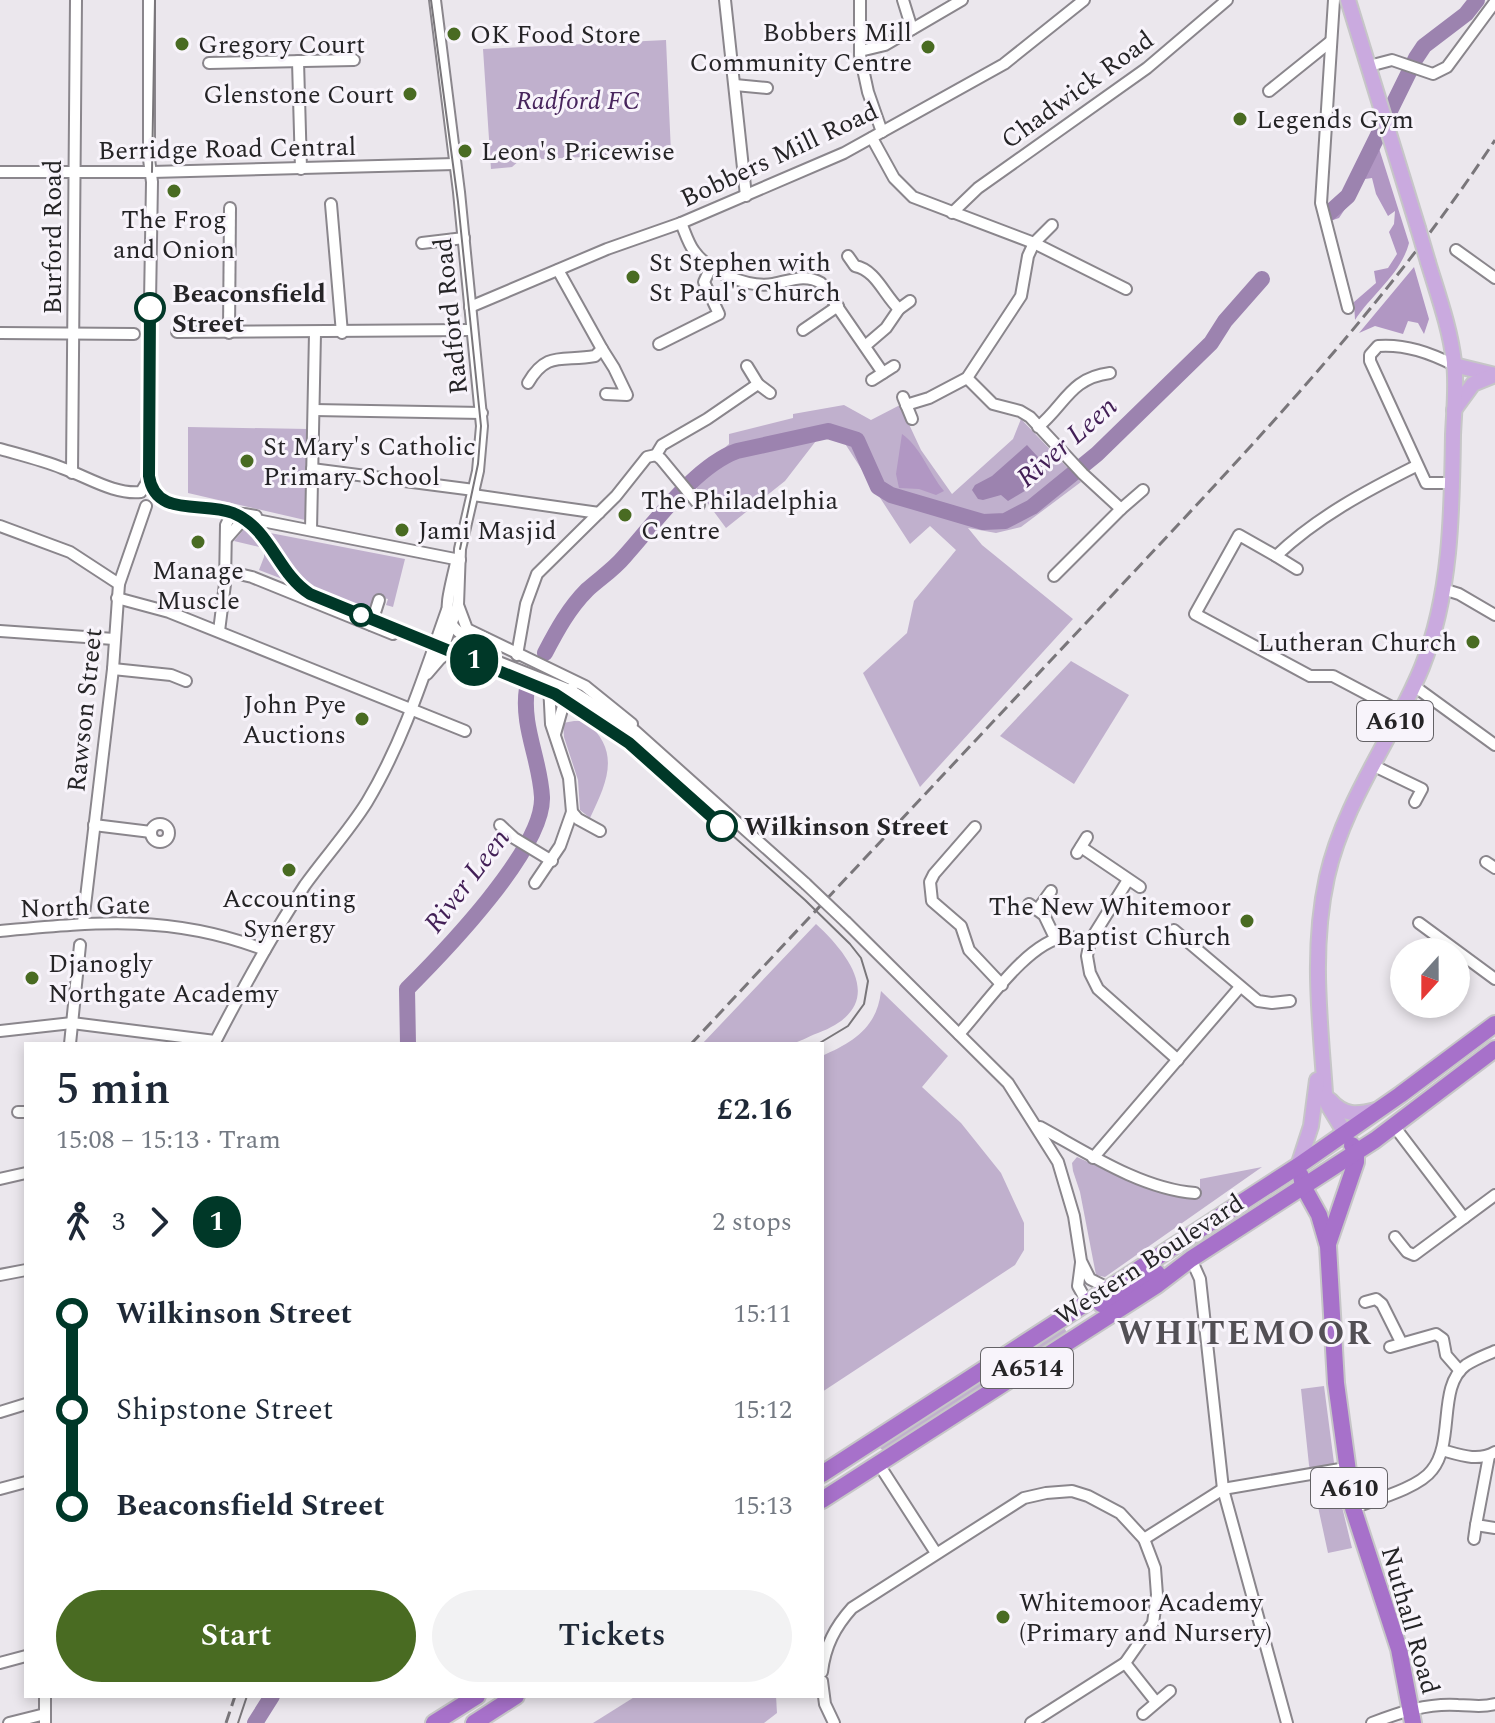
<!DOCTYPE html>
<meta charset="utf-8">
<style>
body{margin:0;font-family:Spectral,serif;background:#f2f2f3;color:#1f2937;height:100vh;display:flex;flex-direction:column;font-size:30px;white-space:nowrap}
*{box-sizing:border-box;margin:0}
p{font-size:26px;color:#747a83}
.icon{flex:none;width:44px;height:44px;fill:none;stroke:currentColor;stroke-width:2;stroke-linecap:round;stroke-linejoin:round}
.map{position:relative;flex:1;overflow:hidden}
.sheet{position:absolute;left:24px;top:1042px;width:800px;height:656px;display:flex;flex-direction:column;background:#fff;border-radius:0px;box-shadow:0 4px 12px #0003}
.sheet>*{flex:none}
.badge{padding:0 16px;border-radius:26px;font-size:28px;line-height:52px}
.needle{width:52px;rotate:201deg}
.tools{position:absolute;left:1390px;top:938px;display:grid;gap:16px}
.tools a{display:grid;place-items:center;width:80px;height:80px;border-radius:50%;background:#fff;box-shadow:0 4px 12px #0003;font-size:40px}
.map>.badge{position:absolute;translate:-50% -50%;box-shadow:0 0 0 4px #fff}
.legs{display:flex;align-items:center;gap:12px;height:88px;padding:0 32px;font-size:26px}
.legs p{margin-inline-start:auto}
.head{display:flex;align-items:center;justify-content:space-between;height:136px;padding:0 32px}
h1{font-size:44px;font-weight:600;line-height:60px}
.button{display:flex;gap:16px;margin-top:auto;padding:16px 32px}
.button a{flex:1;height:92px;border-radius:48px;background:#496b22;color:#fff;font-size:32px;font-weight:600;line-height:92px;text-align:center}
.button a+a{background:#f2f2f3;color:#1f2937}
ul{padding:0 32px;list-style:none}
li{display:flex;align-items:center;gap:28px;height:96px;font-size:30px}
li i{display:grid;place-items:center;width:12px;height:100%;margin:0 10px;background:currentColor}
li i::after{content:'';width:20px;height:20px;margin:-10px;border:6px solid;border-radius:50%;background:#fff}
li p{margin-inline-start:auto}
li:first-child i{background:linear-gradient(#0000 50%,currentColor 0)}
li:last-child i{background:linear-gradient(currentColor 50%,#0000 0)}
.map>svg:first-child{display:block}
.green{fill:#c0b0cd}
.forest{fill:#b197c3}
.water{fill:#9c83af}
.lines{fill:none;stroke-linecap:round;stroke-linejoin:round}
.river{stroke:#9c83af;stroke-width:16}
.minor-casing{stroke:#8a868c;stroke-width:14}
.major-casing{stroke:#c6c6c7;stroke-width:18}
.highway-casing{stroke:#c6c6c7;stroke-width:20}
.minor{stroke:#fff;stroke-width:10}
.major{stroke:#caaadf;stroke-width:14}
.highway{stroke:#a771ca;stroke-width:16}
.tram{stroke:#79767a;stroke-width:2}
.rail{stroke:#79767a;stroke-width:3;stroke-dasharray:12 6;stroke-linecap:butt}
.minor-bridge-casing{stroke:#8a868c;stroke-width:14;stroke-linecap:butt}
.major-bridge-casing{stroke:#c6c6c7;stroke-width:18;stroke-linecap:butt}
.minor-bridge{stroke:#fff;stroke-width:10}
.major-bridge{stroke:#caaadf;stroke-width:14}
.line-1-casing{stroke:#fff;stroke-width:18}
.line-1{stroke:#003828;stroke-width:12}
.poi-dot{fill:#496b22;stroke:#f8f4fb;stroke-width:3}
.stop-1-dot{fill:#fff;stroke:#003828;stroke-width:4}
.labels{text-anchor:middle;stroke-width:6;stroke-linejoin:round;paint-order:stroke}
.shield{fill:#f8f4fb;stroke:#646266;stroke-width:2}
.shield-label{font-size:24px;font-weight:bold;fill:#252426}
.poi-label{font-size:26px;fill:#252426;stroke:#f8f4fb;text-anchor:start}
.street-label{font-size:26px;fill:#252426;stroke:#f8f4fb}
.park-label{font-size:26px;font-style:italic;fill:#48255d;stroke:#f8f4fb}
.stop-label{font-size:26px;font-weight:bold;fill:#252426;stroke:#f8f4fb;text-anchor:start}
.water-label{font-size:28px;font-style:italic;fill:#421f56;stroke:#f8f4fb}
.district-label{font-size:34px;font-weight:bold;letter-spacing:2px;fill:#535055;stroke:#f8f4fb}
</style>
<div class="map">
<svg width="1495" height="1723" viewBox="0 0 1495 1723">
<rect width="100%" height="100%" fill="#ebe7ed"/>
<g class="green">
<polygon points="666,40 671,153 520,160 512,167 491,169 483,49"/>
<polygon points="844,405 871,420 900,405 921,450 952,494 1013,439 1021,419 1081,482 1021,527 996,533 968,528 982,545 1073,619 920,787 863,673 907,633 914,601 956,550 930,526 910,544 842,439 819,437 785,481 726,528 689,478 729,444 729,434 793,418 793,414"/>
<polygon points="188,427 308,429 305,520 188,493"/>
<path d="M244 529C266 536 274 561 285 580L259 570 264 557V548L234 541Z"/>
<path d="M265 532 405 559 393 607 386 605 388 599 374 596 370 606 364 604 360 607C342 600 317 596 301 584 285 571 275 550 265 532Z"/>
<polygon points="1071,661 1129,695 1074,784 1000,736"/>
<path d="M574 721H585C622 751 607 782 590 818L580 810 578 780 564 737 563 723Z"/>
<path d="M816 924C853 958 887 1007 818 1033 809 1036 799 1043 789 1044 762 1048 730 1044 702 1044Z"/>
<path d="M881 991 948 1056 922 1087 961 1123 1001 1173 1024 1223V1250L1015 1265 822 1392V1056C853 1042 877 1028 881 991Z"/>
<polygon points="1077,1157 1134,1183 1164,1192 1182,1196 1200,1190 1200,1179 1262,1167 1105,1277 1096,1275 1080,1192 1073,1171 1072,1163"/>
<polygon points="1063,1326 1068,1334 885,1452 880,1448 880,1445"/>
<polygon points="1324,1386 1337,1486 1352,1548 1328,1553 1309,1465 1301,1389"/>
<polygon points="636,1696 776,1696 777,1713 764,1723 593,1723"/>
</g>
<g class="forest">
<path d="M1377 142 1409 243C1401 274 1372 294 1355 320L1354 302 1376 283 1374 271 1388 268 1397 254 1389 232 1394 224 1395 211 1388 216 1376 194 1372 178 1365 179 1339 218 1333 220 1329 216 1349 195Z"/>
<polygon points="1414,267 1429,319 1424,334 1418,323 1408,321 1403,334 1375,326 1359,333"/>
<path d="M902 434C920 446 929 473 944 491L936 495 919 489 899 488 896 474Z"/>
</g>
<polygon class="water" points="1027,445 1048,468 1033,486 1008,501 1001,495 983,500 978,499 972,490 975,485 992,476"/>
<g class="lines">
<g class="river">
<polyline points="1329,213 1348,196 1416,58 1424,46 1466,14 1477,0"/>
<path d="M545 653C557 630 569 608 587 590 599 579 613 570 624 557 654 524 695 466 737 451L828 431 857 440 878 487 891 495 983 522 1005 521 1032 507 1097 454 1211 343 1225 321 1262 279"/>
<path d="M408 1044 407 989C444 952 544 849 542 797 540 759 521 726 527 688"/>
<polyline points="255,1723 272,1696"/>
</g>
<g class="minor-casing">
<g id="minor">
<polyline points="725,0 746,196"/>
<polyline points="860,0 860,55 868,92 882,132"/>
<polyline points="903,0 912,29"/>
<polyline points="1334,0 1321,203 1348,308"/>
<polyline points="860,51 885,45 962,0"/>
<polyline points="298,61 301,169"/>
<polyline points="209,63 354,60"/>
<polyline points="1369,66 1392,60 1433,74 1447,67 1495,2"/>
<polyline points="735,85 767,88"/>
<polyline points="1269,91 1330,42"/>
<polyline points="872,138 894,178 913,197 1034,243 1126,289"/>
<polyline points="0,172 152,172 455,164"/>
<polyline points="331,204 342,333"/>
<polyline points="952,213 978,188 1147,68 1227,0"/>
<path d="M681 223C685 232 688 243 694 251 709 272 748 288 773 284 790 281 805 273 821 283L883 373"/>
<polyline points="422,243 464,238"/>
<polyline points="1456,250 1495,278"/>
<path d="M848 256 855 266C876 270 884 295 899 309"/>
<polyline points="470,307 607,249 681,223 844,153 1004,64 1084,0"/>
<polyline points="803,330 838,306"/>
<polyline points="177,332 472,330"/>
<polyline points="0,333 134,334"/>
<polyline points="229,333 230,208"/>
<polyline points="659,344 719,314 704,282 711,267"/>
<polyline points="865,346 886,328 899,309 910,301"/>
<polyline points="602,349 614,368 627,395 606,394"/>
<polyline points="747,366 758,384 770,393"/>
<polyline points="967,378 993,404 1020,411 1030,417 1083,474 1121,509"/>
<polyline points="872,380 894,366"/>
<path d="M528 383C547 350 563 362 595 356L602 349 558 270"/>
<polyline points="903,397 912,419"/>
<polyline points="906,405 929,398 967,378 1021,296 1028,256 1034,243 1052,225"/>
<polyline points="314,410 482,413"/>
<path d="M1038 427C1065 405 1070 378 1110 373"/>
<path d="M0 449C21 455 42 460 62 468 86 476 114 495 141 492L147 482 152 182 149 159V0"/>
<polyline points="656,455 662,445 707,419 758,384"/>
<polyline points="312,469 474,490"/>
<polyline points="72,473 76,0"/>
<path d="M1452 483H1426L1370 361V355L1378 346C1406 344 1430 353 1454 365"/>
<polyline points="473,495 599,513"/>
<polyline points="0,526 70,552 119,584"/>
<polyline points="311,530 315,333"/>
<polyline points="227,538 241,522 257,520 460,560"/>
<polyline points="1276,556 1297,569"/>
<path d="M456 563C443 618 438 628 495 651"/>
<polyline points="226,571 252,577 393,634"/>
<polyline points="1054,576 1121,509 1143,490"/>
<polyline points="1443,589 1459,594 1495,615"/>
<polyline points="117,598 169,612 465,731"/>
<polyline points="458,605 467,629 585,686 632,724"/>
<polyline points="371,625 379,600"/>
<polyline points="0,631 114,639"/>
<path d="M219 631 225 584 226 525C232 510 242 513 256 516"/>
<polyline points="517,655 526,604 537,574 616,496 647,457 656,455 661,459 699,505"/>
<polyline points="441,658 450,651 468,650 572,691 635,731 806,884"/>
<polyline points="113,669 171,675 186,681"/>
<polyline points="427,674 439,660 458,605 460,549 478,471 482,426 459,192 435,0"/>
<polyline points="549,684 551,724 569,778 572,812 578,819 600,831"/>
<polyline points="1414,686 1495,745"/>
<path d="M1401 712 1333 676H1310L1195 614 1239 535 1276 556C1317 517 1366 491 1416 466"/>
<polyline points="555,734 563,706 572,688"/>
<polyline points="1372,765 1422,789 1415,802"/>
<circle cx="160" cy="833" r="9"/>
<polyline points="94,825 151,832"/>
<polyline points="500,825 514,838 552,861"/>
<polyline points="975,827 934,874 930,882 932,901 961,926 969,950 1002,985"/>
<polyline points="1081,847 1140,887"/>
<polyline points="1077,853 1087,837"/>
<polyline points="1486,862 1495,868"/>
<polyline points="1128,880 1090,941 1087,956 1090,973 1098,989 1178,1060"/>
<polyline points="535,883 560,846 572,812"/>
<polyline points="1029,904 1044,915 1056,940"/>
<polyline points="1038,909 1051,891"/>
<polyline points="846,922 1008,1083 1058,1162 1074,1216 1081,1261 1090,1279 1108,1288"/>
<polyline points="83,923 113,669 119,584 146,506"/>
<polyline points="1419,923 1495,979"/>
<polyline points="1174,930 1258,1001 1272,1003 1290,1001"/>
<path d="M0 931C96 922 172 914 265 950"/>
<polyline points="0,1031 72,1023 215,1041"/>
<path d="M959 1034C984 1007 1028 941 1065 937 1073 936 1083 940 1090 941"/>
<polyline points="70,1044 80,945"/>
<path d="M214 1044C242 990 271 936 305 885 325 857 349 831 367 802 403 742 424 675 447 610"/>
<polyline points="18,1112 26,1112"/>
<polyline points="1394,1126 1464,1218"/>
<path d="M1040 1127C1086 1152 1141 1189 1195 1193"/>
<polyline points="1093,1158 1240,987"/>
<polyline points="0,1179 26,1173"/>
<polyline points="1395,1237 1407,1252 1414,1255 1495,1195"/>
<polyline points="1191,1259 1200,1279 1223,1489 1287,1723"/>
<polyline points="1081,1263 1078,1286 1087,1302"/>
<polyline points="0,1275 26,1270"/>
<polyline points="1365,1302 1376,1299 1382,1304 1401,1342"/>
<polyline points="1390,1347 1436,1334 1443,1339 1446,1355 1460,1371"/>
<polyline points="0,1412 26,1404"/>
<path d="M1442 1450C1460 1455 1478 1462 1495 1452"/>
<polyline points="1489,1456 1476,1525 1495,1528"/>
<polyline points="878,1463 936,1553"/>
<polyline points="0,1489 26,1482"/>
<path d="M1353 1508C1374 1500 1419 1488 1432 1470 1455 1442 1437 1386 1466 1365 1475 1359 1486 1355 1495 1351"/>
<polyline points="1144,1539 1223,1489 1346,1468"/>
<polyline points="1474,1539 1476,1525"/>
<polyline points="0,1663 26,1656"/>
<polyline points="1125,1663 1156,1702"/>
<path d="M822 1672C825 1646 835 1627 852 1608L1024 1498 1046 1493 1072 1491 1088 1496 1120 1513 1144 1539 1155 1568 1157 1595 1153 1623 1125 1663 1031 1723"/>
<polyline points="822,1681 825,1704 834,1723"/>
<polyline points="1143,1714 1170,1691"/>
<polyline points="9,1723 45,1714"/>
<polyline points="45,1723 45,1696"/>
<path d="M1372 1723C1401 1712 1427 1703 1458 1705 1472 1705 1481 1708 1495 1704"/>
</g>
</g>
<g class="major-casing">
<g id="major">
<polyline points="1348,0 1418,228"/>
<polyline points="1454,365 1495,375"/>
<polyline points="1454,410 1473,384 1495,375"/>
<path d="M1330 1100C1344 1116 1357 1115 1376 1110"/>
<path d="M1345 1133 1328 1105 1325 1093C1320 1019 1311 950 1327 877 1344 801 1393 738 1422 667 1451 595 1452 512 1453 435 1454 411 1457 385 1454 362 1450 328 1438 295 1428 262"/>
<polyline points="1298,1166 1311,1126 1317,1080"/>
</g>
</g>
<g class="highway-casing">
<g id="highway">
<polyline points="1301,1176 1303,1186 1319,1215 1328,1246 1336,1383 1353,1508 1399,1649 1413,1723"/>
<polyline points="1328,1244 1356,1162 1356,1151 1352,1145"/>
<polyline points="1101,1304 1157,1273"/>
<polyline points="822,1474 1298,1166 1400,1095 1495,1024"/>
<polyline points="822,1500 1157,1285 1191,1259 1375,1140 1495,1049"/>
<polyline points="434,1723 477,1696"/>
<polyline points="474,1723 516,1696"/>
</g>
</g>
<use href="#minor" class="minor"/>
<use href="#major" class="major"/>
<use href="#highway" class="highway"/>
<g class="tram">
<polyline points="431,0 458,202 481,426 478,464 460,549"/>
<polyline points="152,172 155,0"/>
<path d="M149 468C148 523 201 498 235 514 271 531 277 574 310 594L551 692 618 736 650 762 805 900 850 944 861 958 868 981 864 1004 848 1026 818 1044"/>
<polyline points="238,1723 247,1696"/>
</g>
<g class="rail">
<path d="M691 1044C832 893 974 742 1116 591 1250 448 1387 305 1495 140"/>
<polyline points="226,1723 235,1696"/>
</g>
<g class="minor-bridge-casing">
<polyline id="minor-bridge" points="806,884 846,922"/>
</g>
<g class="major-bridge-casing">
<polyline id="major-bridge" points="1418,228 1428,262"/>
</g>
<use href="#minor-bridge" class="minor-bridge"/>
<use href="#major-bridge" class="major-bridge"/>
</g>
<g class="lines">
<g class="line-1-casing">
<path id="line-1" d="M150 308 149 476C155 518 203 501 233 513 271 529 277 573 310 594L555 694 629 743 722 826"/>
</g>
<use href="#line-1" class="line-1"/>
</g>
<g class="poi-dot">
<circle cx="454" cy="34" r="8"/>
<circle cx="182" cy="44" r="8"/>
<circle cx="928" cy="47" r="8"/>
<circle cx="410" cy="94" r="8"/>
<circle cx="1240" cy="119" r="8"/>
<circle cx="465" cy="151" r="8"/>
<circle cx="174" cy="191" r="8"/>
<circle cx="633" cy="277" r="8"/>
<circle cx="247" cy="461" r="8"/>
<circle cx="625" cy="515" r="8"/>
<circle cx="402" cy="530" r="8"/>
<circle cx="198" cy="542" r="8"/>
<circle cx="1473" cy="642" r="8"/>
<circle cx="362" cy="719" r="8"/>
<circle cx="289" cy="870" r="8"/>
<circle cx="1247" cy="921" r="8"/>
<circle cx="32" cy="978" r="8"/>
<circle cx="1003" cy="1617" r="8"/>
</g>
<g class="stop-1-dot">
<circle cx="150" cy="308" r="14"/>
<circle cx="361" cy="615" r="10"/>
<circle cx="722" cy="826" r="14"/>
</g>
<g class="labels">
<g class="shield">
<rect x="1357" y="701" width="76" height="40" rx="6"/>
<rect x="981" y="1348" width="92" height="40" rx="6"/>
<rect x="1311" y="1468" width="76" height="40" rx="6"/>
</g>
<g class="shield-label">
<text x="1395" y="729">A610</text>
<text x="1027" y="1376">A6514</text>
<text x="1349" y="1496">A610</text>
</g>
<g class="poi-label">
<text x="912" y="41" text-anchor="end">Bobbers Mill<tspan x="912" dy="30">Community Centre</tspan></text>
<text x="470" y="43">OK Food Store</text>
<text x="198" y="53">Gregory Court</text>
<text x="394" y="103" text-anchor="end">Glenstone Court</text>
<text x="1256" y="128">Legends Gym</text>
<text x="481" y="160">Leon's Pricewise</text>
<text x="174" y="228" text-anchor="middle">The Frog<tspan x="174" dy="30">and Onion</tspan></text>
<text x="649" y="271">St Stephen with<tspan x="649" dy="30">St Paul's Church</tspan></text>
<text x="263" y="455">St Mary's Catholic<tspan x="263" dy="30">Primary School</tspan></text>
<text x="641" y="509">The Philadelphia<tspan x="641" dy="30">Centre</tspan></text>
<text x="418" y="539">Jami Masjid</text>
<text x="198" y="579" text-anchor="middle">Manage<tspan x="198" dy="30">Muscle</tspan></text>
<text x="1457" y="651" text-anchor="end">Lutheran Church</text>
<text x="346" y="713" text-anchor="end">John Pye<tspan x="346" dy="30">Auctions</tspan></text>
<text x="289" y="907" text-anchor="middle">Accounting<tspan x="289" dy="30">Synergy</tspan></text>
<text x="1231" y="915" text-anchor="end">The New Whitemoor<tspan x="1231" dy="30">Baptist Church</tspan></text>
<text x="48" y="972">Djanogly<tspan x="48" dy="30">Northgate Academy</tspan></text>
<text x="1019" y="1611">Whitemoor Academy<tspan x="1019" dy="30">(Primary and Nursery)</tspan></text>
</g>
<g class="street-label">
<text transform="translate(1077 89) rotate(-36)" y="9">Chadwick Road</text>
<text transform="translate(227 148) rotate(-1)" y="9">Berridge Road Central</text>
<text transform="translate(779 154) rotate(-25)" y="9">Bobbers Mill Road</text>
<text transform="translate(52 237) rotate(-90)" y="9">Burford Road</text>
<text transform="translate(450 316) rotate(-96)" y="9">Radford Road</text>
<text transform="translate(84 710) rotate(-84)" y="9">Rawson Street</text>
<text transform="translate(85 906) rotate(-2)" y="9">North Gate</text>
<text transform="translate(1149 1259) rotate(-33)" y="9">Western Boulevard</text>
<text transform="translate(1411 1620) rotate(74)" y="9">Nuthall Road</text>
</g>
<g class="park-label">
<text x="578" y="109">Radford FC</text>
</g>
<g class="stop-label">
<text x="172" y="302">Beaconsfield<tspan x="172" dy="30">Street</tspan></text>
<text x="744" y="835">Wilkinson Street</text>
</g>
<g class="water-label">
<text transform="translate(1066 441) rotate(-41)" y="10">River Leen</text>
<text transform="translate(466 880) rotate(-53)" y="10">River Leen</text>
</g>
<g class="district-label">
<text x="1245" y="1344">WHITEMOOR</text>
</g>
</g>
</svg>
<div class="tools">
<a><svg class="needle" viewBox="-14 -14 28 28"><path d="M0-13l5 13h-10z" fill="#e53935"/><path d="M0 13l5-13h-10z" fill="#747a83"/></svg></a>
</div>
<b class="badge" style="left:474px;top:660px;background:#003828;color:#fff">1</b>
<section class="sheet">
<div class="head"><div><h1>5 min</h1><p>15:08 – 15:13 · Tram</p></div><b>£2.16</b></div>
<div class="legs"><svg class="icon" aria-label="walk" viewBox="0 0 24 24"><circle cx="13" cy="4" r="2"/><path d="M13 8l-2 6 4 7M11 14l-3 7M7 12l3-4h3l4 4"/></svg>3<svg class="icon" aria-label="forward" viewBox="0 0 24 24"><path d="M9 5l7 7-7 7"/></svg><b class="badge" style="background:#003828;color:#fff">1</b><p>2 stops</p></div>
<ul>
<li><i style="color:#003828"></i><b>Wilkinson Street</b><p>15:11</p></li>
<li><i style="color:#003828"></i><span>Shipstone Street</span><p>15:12</p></li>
<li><i style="color:#003828"></i><b>Beaconsfield Street</b><p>15:13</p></li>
</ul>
<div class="button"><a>Start</a><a>Tickets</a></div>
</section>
</div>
